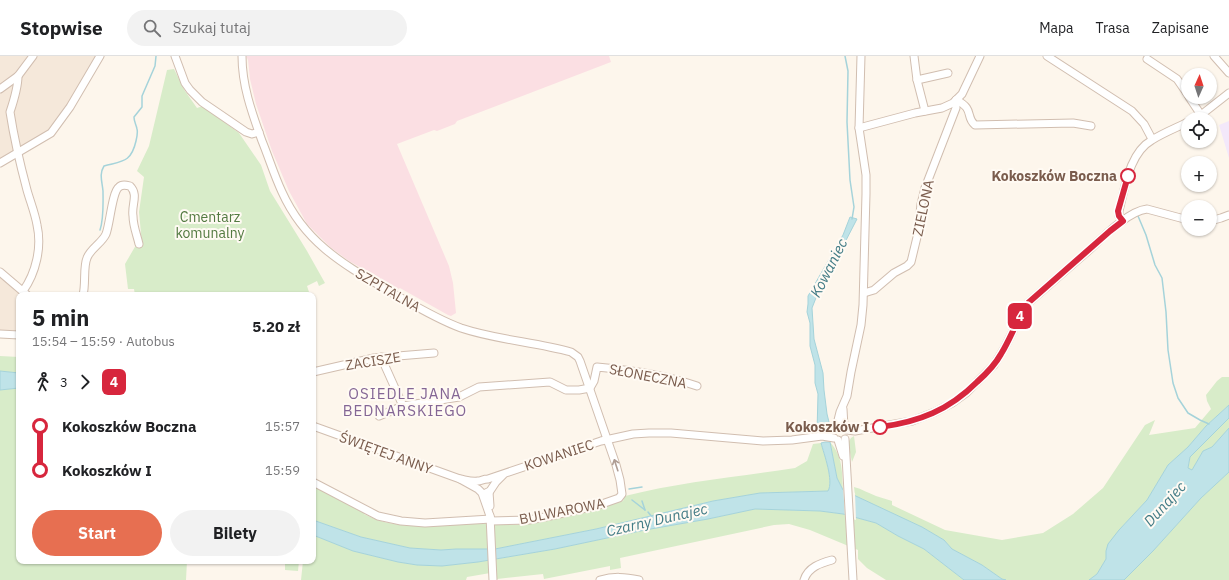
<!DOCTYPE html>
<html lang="pl">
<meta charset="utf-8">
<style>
body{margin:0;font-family:"IBM Plex Sans",sans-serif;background:#f2f2f2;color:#202124;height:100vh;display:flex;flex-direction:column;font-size:15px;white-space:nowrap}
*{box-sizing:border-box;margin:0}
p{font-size:13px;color:#757577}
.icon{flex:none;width:22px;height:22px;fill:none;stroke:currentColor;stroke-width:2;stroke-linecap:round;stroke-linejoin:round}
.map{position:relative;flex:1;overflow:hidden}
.panel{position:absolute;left:16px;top:236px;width:300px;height:272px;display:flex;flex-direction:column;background:#fff;border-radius:8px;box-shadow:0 1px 3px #0004}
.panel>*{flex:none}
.badge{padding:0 8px;border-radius:6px;font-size:14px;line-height:26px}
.needle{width:26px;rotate:3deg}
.buttons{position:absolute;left:1181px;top:12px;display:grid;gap:8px}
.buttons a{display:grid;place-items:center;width:36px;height:36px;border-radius:50%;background:#fff;box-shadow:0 1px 3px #0004;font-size:20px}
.map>.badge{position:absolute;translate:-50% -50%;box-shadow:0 0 0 2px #fff}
.legs{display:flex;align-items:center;gap:6px;height:44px;padding:0 16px;font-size:13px}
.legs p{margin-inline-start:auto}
.headline{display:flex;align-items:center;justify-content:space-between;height:68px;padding:0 16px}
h1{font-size:22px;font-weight:700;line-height:30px}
.action{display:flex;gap:8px;margin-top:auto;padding:8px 16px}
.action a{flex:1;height:46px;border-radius:24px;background:#e76f51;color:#fff;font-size:16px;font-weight:700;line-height:46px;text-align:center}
.action a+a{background:#f2f2f2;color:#202124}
ul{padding:0 16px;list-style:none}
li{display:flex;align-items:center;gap:14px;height:44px;font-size:15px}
li i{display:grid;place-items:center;width:6px;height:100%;margin:0 5px;background:currentColor}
li i::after{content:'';width:10px;height:10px;margin:-5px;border:3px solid;border-radius:50%;background:#fff}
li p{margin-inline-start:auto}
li:first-child i{background:linear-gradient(#0000 50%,currentColor 0)}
li:last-child i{background:linear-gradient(currentColor 50%,#0000 0)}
header{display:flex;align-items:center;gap:24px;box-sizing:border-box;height:56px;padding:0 20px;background:#fff;border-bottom:1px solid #e0e0e0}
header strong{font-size:19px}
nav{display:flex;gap:22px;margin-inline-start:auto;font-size:14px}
.search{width:280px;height:36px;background:#f2f2f2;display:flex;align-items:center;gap:10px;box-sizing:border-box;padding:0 14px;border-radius:22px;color:#757577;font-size:15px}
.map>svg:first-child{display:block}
.residential{fill:#f5e8da}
.education{fill:#f3e8fa}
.medical{fill:#fbdfe3}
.green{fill:#d8ecc9}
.water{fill:#bfe3e8;stroke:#a5d3da}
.pier{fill:#fdf6ec}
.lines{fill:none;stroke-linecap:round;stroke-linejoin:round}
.stream{stroke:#a5d3da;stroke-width:1.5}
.minor-casing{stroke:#d1beb0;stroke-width:9}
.minor{stroke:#fff;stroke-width:7}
.oneway{stroke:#af9d94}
.line-1-casing{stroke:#fff;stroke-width:9}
.line-1{stroke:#d7263d;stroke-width:6}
.stop-1-dot{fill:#fff;stroke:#d7263d;stroke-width:2}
.labels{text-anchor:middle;stroke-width:4;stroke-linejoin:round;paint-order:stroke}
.stop-label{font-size:14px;font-weight:bold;fill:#7a5c4d;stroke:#fffaf3;text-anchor:end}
.street-label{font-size:14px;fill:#7a5c4d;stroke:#fffaf3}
.park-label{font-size:14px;fill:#537a41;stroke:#fffaf3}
.water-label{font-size:15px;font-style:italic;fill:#437c86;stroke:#fffaf3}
.neighbourhood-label{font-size:15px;letter-spacing:1px;fill:#846695;stroke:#fffaf3}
</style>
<header>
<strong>Stopwise</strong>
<div class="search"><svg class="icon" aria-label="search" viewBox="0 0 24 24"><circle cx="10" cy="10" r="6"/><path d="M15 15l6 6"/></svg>Szukaj tutaj</div>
<nav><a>Mapa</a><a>Trasa</a><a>Zapisane</a></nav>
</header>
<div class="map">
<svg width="1229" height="524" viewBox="0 0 1229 524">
<rect width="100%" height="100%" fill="#fdf6ec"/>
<g class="residential">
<polygon points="0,0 105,0 71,48 53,78 0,107"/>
<polygon points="0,217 26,239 19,239 19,279 0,277"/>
</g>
<polygon class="education" points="1229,65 1229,102 1219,69"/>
<polygon class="medical" points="246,0 609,0 611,6 457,65 455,68 437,75 434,74 397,88 449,210 453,227 456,257 451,260 448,259 400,232 398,233 349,205 330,191 307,168 289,135 272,95 256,48 250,23 248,4"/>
<g class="green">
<polygon points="174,13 185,35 197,52 203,50 239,77 261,109 270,135 307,195 325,227 319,230 317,225 307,230 310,239 135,239 134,233 128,233 125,208 136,189 142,188 139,156 144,121 137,115 149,90 167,14"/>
<polygon points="0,300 19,301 19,317 0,315"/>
<path d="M1222 321H1229V349L1206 370 1188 391 1168 409 1147 444 1119 474 1106 495V503L1097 518 1089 524H1006L1002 523 982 509 952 493 944 484 922 471 855 440 854 431C862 433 868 437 876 440 881 442 887 443 892 445V449L945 474 1002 484 1043 477 1073 458 1103 432 1145 369 1155 364 1149 379 1195 372 1211 353 1207 345 1206 339 1217 325Z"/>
<polygon points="19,332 19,505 187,505 186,524 0,524 0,334"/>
<polygon points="1229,362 1229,372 1212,391 1203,395 1192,414 1188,413 1190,401"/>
<polygon points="854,380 856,396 852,406 848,387 851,382"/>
<path d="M830 386C843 401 842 415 843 434L837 422Z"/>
<path d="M821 387C824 398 834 425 828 435L760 437 713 445 596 473 495 493H456L441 494 410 492 361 481 313 464V428L365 455 364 458C370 461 377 464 384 466 418 474 453 468 488 467 506 472 527 467 546 464 572 459 598 453 623 445L625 440C681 426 738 421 795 412L807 405 813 388Z"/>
<polygon points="1229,416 1229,524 1124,524 1153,495 1201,442"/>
<polygon points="755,453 820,455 843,458 876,467 898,480 924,493 964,524 886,524 867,512 858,503 858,494 810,474 789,468 774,469 620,502 621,512 610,514 610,510 544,523 543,518 497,523 496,516 467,521 466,524 301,524 303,505 313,505 313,479 353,495 398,506 417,509 442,510 478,506 555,493 645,474 708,463"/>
<polygon points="285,505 299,505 298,515 285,514"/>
</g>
<g class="water">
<polygon points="850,161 857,163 842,192 835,201 823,224 812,252 814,283 823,317 824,334 827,358 830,370 827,373 817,376 818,338 815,327 815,309 810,290 810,267 807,256 808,248 808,240 843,179"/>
<polygon points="0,315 19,317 19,332 0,334"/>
<polygon points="1229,349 1229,362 1190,401 1188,412 1192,414 1203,395 1212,391 1229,372 1229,416 1201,442 1153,495 1124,524 1089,524 1097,518 1106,503 1106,495 1108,488 1119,474 1147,444 1168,409 1188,391 1206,370"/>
<path d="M825 386H830L837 422 843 434 922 471 944 484 952 493 982 509 1002 523 1006 524H964L924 493 898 480 876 467 843 458 820 455 755 453 708 463 645 474 555 493 478 506 442 510 417 509 398 506 353 495 313 479V464L361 481 410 492 441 494 456 493H495L596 473 713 445 760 437 828 435C834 425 824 398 821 387Z"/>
</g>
<polygon class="pier" points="843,430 844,433 855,437 856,464 845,461"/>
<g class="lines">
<g class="stream">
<polyline points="845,0 848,15 847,66 850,124 854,151 852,163"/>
<polyline points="1138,160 1146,179 1155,209 1162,222 1166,256 1168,294 1173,327 1178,342 1188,357 1200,364 1209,368"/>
<path d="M100 174C104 162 103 147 103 135 102 125 99 118 104 110 122 105 131 107 136 85 137 81 138 77 137 73 136 68 134 66 134 61L142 51V40L155 10 156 0"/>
<polyline points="629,433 642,431"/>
<polyline points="632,444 645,454"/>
<polyline points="642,445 645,454"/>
<polyline points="648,456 652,461"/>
</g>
<g class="minor-casing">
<g id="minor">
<polyline points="175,0 185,27 190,34 202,46 246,76 252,78 259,76"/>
<path d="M242 0C242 30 252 57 262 85 269 102 274 119 282 136 305 187 343 208 389 235 412 248 436 263 461 272 497 284 535 286 571 296L578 301 580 305 616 409 620 424 622 438 619 442 599 449 550 460 529 464 491 465"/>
<polyline points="914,0 917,24 925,55"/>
<polyline points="1047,0 1132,55 1144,68 1152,83"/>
<polyline points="1214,0 1229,17"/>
<polyline points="1147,3 1177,23 1188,39"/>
<path d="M18 20C18 32 14 44 10 56 14 82 20 108 27 134 30 145 35 157 37 169 42 191 36 217 23 235"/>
<polyline points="917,24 948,17"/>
<polyline points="0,33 18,20 33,0"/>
<polyline points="1189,41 1201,59"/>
<path d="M956 44C975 53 965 61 975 69L1073 67 1091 70"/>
<polyline points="1194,63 1201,59 1229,37"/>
<polyline points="859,72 915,57 942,52 953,47 962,38 980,0"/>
<polyline points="0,107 51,77 70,51 100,0"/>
<path d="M1123 165 1119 160V155C1125 132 1129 97 1152 84 1163 77 1176 72 1188 66"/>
<polyline points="1210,165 1221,162 1229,159"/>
<polyline points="0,216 27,239"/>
<polyline points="864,237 874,234 894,217 907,210 911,206 918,177 921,148 925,132 956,52 956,44"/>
<path d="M83 239C86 228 83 211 87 202 90 193 102 187 106 178 110 168 112 136 119 131 122 128 126 129 130 130 139 139 131 149 133 160 133 170 137 179 139 188"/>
<polyline points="0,278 19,279"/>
<polyline points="381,301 403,350"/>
<polyline points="313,316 374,302 434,297"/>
<polyline points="843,353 844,371"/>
<path d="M379 360 403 350 459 341 479 331 550 326 566 334H579L590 332 594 325 597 311C631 314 665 319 697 330"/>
<polyline points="313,370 460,423 478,433 482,437 490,460"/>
<polyline points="836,372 840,356 847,340 851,316 861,269 863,249 866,138 866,119 859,72 861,0"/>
<path d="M847 374 855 375 912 365 935 356 952 347 966 337 994 309 1005 291 1023 255 1028 247C1048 230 1068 212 1088 195 1102 182 1128 155 1147 153L1188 164"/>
<polyline points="845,383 853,524"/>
<polyline points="838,384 843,400"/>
<path d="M460 423C466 424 472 426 478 425 481 425 483 423 488 423L601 385 633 378 649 377H671L763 385 792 384 822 380 834 382"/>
<polyline points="313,426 378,460 401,465 425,467 491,463"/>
<polyline points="489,436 490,450"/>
<polyline points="486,437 490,435 496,426 503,419"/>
<polyline points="490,460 493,524"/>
<path d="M600 524C614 520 625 521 639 524"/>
<path d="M804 524C808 511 821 507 832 504"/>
</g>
</g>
<use href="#minor" class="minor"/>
</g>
<defs><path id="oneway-shaft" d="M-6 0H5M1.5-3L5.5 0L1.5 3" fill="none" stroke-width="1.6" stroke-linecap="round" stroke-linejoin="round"/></defs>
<use class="oneway" href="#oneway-shaft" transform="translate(616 409) rotate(-108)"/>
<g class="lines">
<g class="line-1-casing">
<path id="line-1" d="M880 371C919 366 949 354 977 326 986 318 995 309 1001 298 1011 282 1017 263 1028 247L1110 175 1123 165 1119 160 1118 155 1128 120"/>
</g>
<use href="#line-1" class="line-1"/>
</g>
<g class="stop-1-dot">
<circle cx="1128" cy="120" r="7"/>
<circle cx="880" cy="371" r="7"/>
</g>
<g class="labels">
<g class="stop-label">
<text x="1117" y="125">Kokoszków Boczna</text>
<text x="869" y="376">Kokoszków I</text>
</g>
<g class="street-label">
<text transform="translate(923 152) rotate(-78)" y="5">ZIELONA</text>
<text transform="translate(388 234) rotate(30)" y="5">SZPITALNA</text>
<text transform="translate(373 305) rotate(-9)" y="5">ZACISZE</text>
<text transform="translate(648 320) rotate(11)" y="5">SŁONECZNA</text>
<text transform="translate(386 397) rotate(20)" y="5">ŚWIĘTEJ ANNY</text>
<text transform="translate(559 399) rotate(-18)" y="5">KOWANIEC</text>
<text transform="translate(562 455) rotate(-11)" y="5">BULWAROWA</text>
</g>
<g class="park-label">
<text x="210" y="166">Cmentarz<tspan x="210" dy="16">komunalny</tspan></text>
</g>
<g class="water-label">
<text transform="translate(829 212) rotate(-63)" y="5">Kowaniec</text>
<text transform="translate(1165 448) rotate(-48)" y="5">Dunajec</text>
<text transform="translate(657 464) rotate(-13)" y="5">Czarny Dunajec</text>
</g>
<g class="neighbourhood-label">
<text x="405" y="343">OSIEDLE JANA<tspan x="405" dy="17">BEDNARSKIEGO</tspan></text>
</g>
</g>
</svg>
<div class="buttons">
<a><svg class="needle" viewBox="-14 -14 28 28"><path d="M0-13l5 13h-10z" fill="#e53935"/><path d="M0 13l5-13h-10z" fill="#757577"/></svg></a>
<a><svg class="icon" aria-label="locate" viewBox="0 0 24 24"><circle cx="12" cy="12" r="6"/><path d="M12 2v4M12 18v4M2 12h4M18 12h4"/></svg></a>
<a>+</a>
<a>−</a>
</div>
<b class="badge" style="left:1020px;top:260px;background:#d7263d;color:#fff">4</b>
<section class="panel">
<div class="headline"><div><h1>5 min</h1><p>15:54 – 15:59 · Autobus</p></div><b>5.20 zł</b></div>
<div class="legs"><svg class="icon" aria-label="walk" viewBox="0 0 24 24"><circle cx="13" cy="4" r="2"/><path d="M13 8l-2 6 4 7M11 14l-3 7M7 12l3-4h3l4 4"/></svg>3<svg class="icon" aria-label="forward" viewBox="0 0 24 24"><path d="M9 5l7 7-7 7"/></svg><b class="badge" style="background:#d7263d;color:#fff">4</b></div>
<ul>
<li><i style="color:#d7263d"></i><b>Kokoszków Boczna</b><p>15:57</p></li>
<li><i style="color:#d7263d"></i><b>Kokoszków I</b><p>15:59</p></li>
</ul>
<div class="action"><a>Start</a><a>Bilety</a></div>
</section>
</div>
